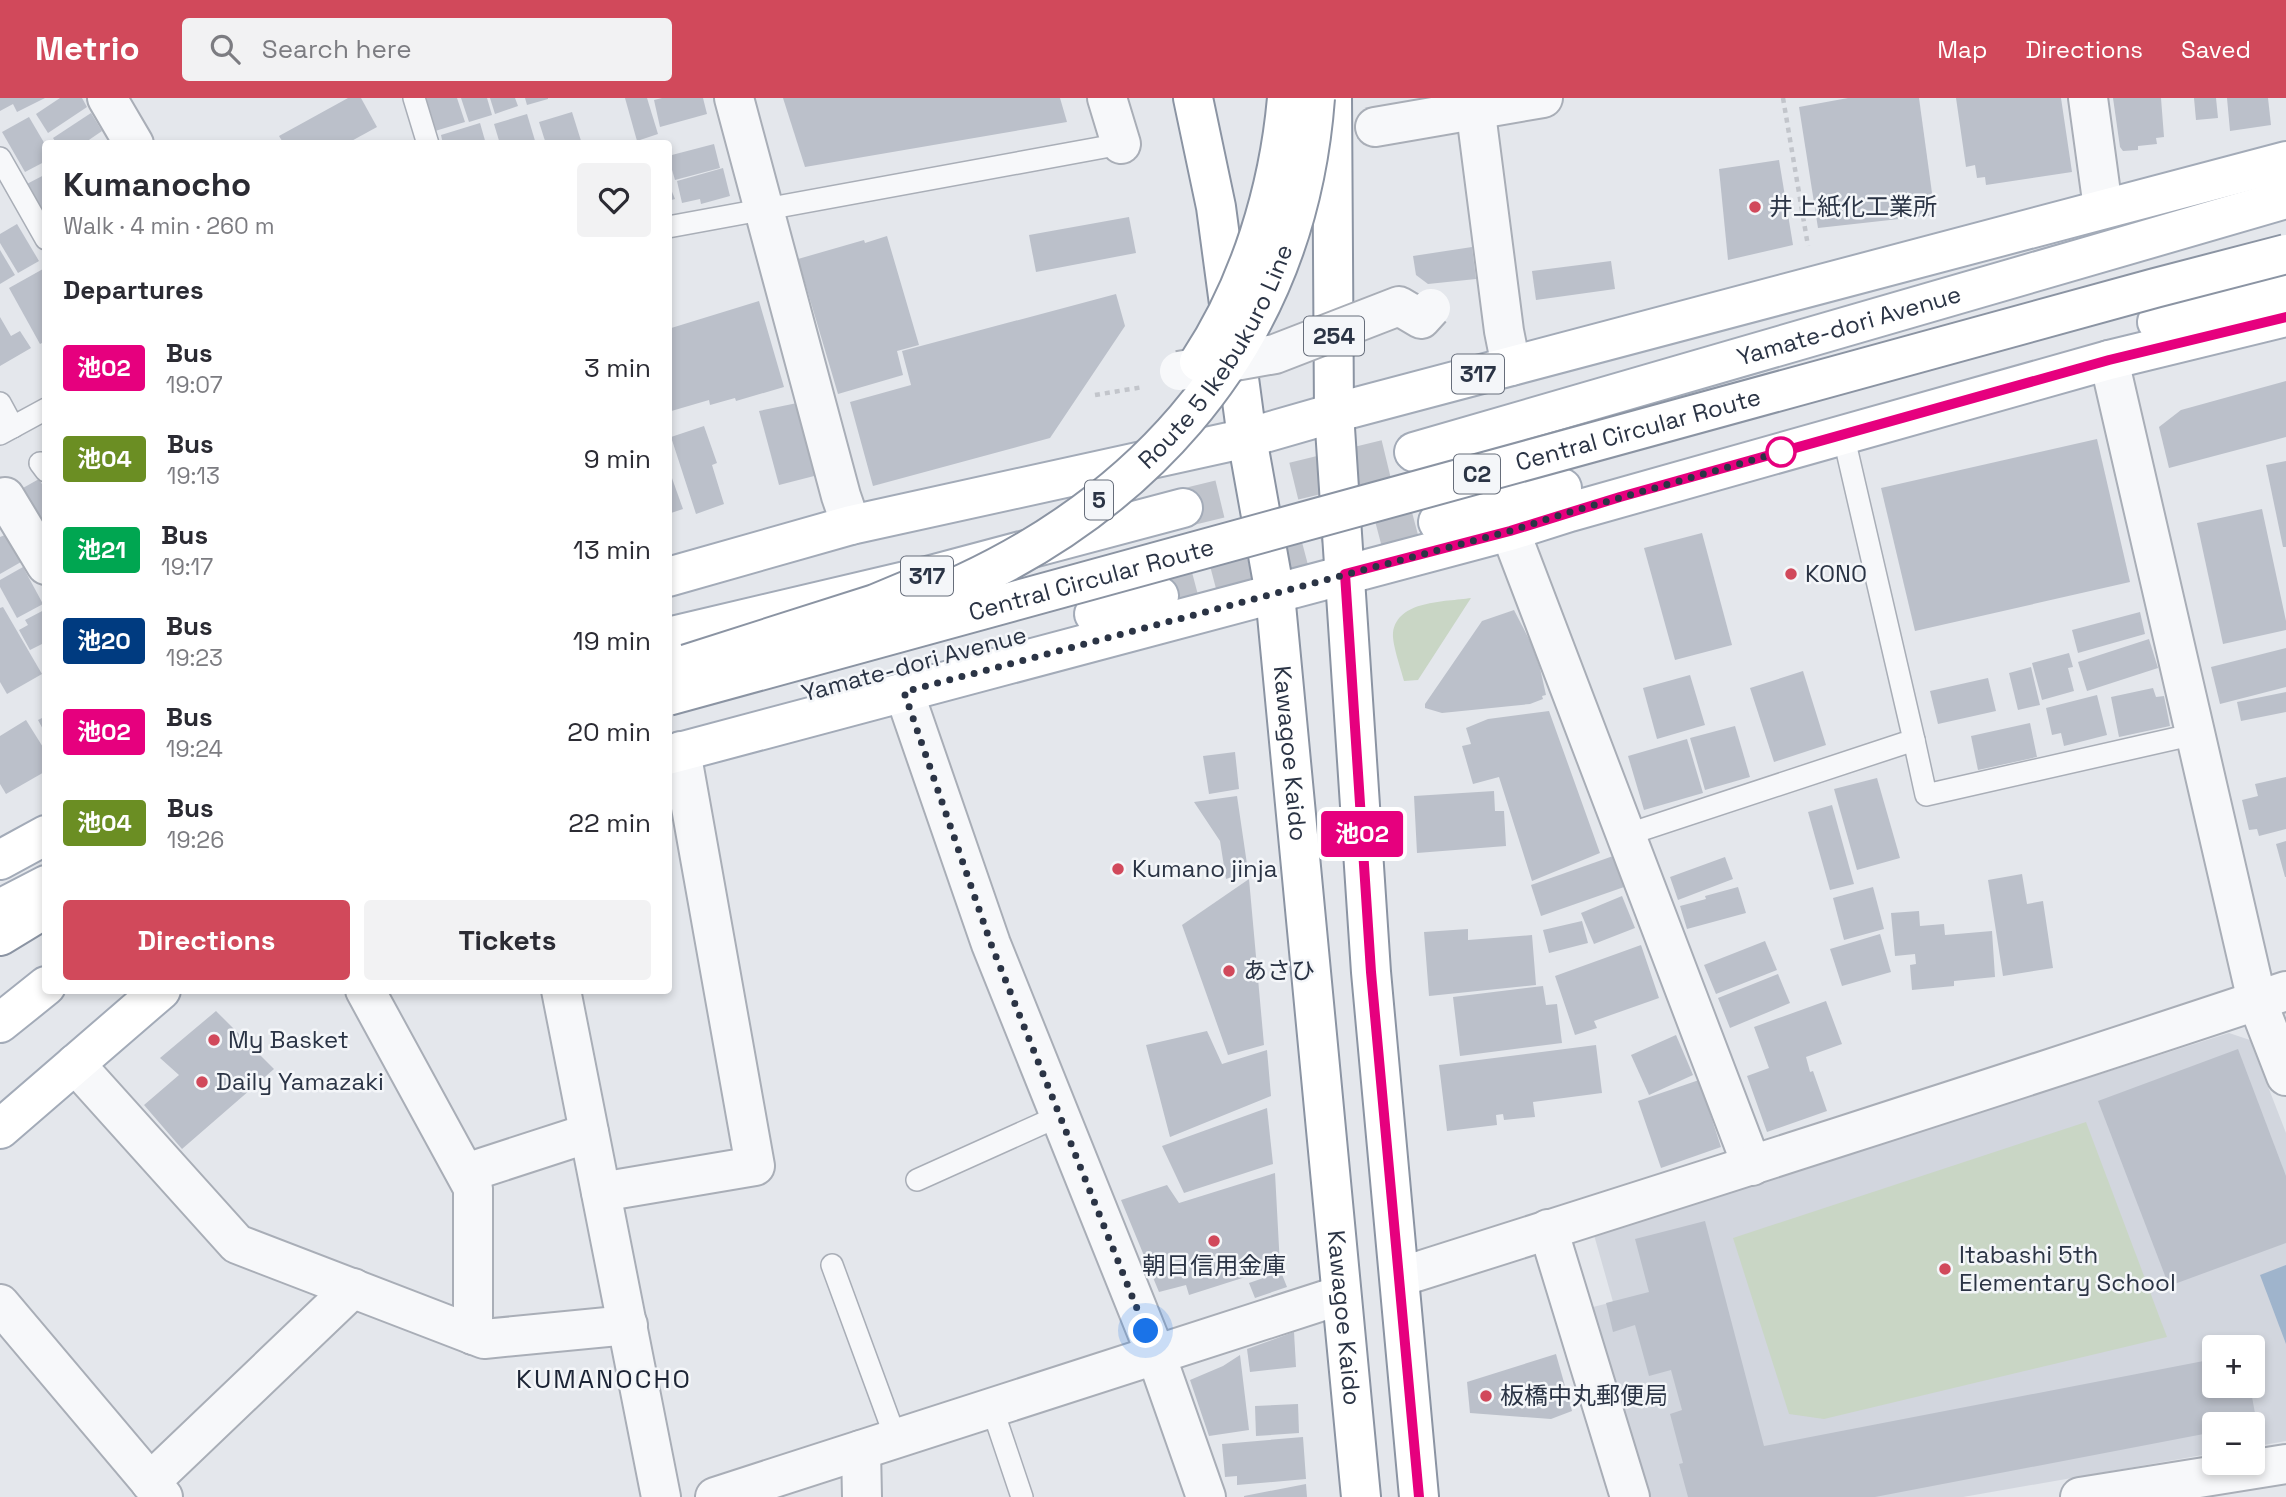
<!DOCTYPE html>
<meta charset="utf-8">
<style>
body{margin:0;font-family:"Space Grotesk","Noto Sans JP",sans-serif;background:#f2f2f3;color:#2b2b33;height:100vh;display:flex;flex-direction:column;font-size:26px;white-space:nowrap}
*{box-sizing:border-box;margin:0}
p{font-size:23px;color:#7c7c81}
.icon{flex:none;width:38px;height:38px;fill:none;stroke:currentColor;stroke-width:2;stroke-linecap:round;stroke-linejoin:round}
.map{position:relative;flex:1;overflow:hidden}
.side{position:absolute;left:42px;top:42px;width:630px;height:854px;display:flex;flex-direction:column;background:#fff;border-radius:7px;box-shadow:0 4px 10px #0003}
.side>*{flex:none}
.badge{padding:0 14px;border-radius:5px;font-size:24px;line-height:46px}
.buttons{position:absolute;left:2202px;top:1237px;display:grid;gap:14px}
.buttons a{display:grid;place-items:center;width:63px;height:63px;border-radius:7px;background:#fff;box-shadow:0 4px 10px #0003;font-size:35px}
.you{position:absolute;width:35px;height:35px;margin:-18px;border:5px solid #fff;border-radius:50%;background:#1a73e8;box-shadow:0 0 0 10px #1a73e833}
.map>.badge{position:absolute;translate:-50% -50%;box-shadow:0 0 0 4px #fff}
h2{padding:0 21px;font-size:26px;line-height:63px}
.round{display:grid;place-items:center;flex:none;width:74px;height:74px;border-radius:7px;background:#f2f2f3}
.headline{display:flex;align-items:center;justify-content:space-between;height:119px;padding:0 21px}
h1{font-size:33px;font-weight:600;line-height:52px}
.action{display:flex;gap:14px;margin-top:auto;padding:14px 21px}
.action a{flex:1;height:80px;border-radius:7px;background:#d1495b;color:#fff;font-size:28px;font-weight:600;line-height:80px;text-align:center}
.action a+a{background:#f2f2f3;color:#2b2b33}
ul{padding:0;list-style:none}
li{display:flex;align-items:center;gap:21px;height:91px;padding:0 21px}
li div{flex:1}
li b{display:block;font-size:26px}
li em{font-style:normal}
li .badge{min-width:77px;font-weight:700;text-align:center}
header{display:flex;align-items:center;gap:42px;box-sizing:border-box;height:98px;padding:0 35px;background:#d1495b;color:#fff}
header strong{font-size:33px}
nav{display:flex;gap:38px;margin-inline-start:auto;font-size:24px}
.search{width:490px;height:63px;background:#f2f2f3;display:flex;align-items:center;gap:18px;box-sizing:border-box;padding:0 24px;border-radius:7px;color:#7c7c81;font-size:26px}
.map>svg:first-child{display:block}
.built{fill:#d2d6de;fill-rule:evenodd}
.green{fill:#c9d6c5}
.water{fill:#9fb4cc}
.building{fill:#bbc0ca}
.lines{fill:none;stroke-linecap:round;stroke-linejoin:round}
.primary-tunnel{stroke:#bfc3cb;stroke-width:38;stroke-dasharray:38 19;stroke-linecap:butt}
.lane-casing{stroke:#a9aeb7;stroke-width:24}
.street-casing{stroke:#a9aeb7;stroke-width:42}
.primary-casing{stroke:#a3abb8;stroke-width:42}
.highway-casing{stroke:#8b94a3;stroke-width:42}
.path{stroke:#c2c5cb;stroke-width:4.5;stroke-dasharray:5 5;stroke-linecap:butt}
.lane{stroke:#f7f8fa;stroke-width:21}
.street{stroke:#f7f8fa;stroke-width:38}
.primary{stroke:#fff;stroke-width:38}
.highway{stroke:#fff;stroke-width:38}
.street-bridge-casing{stroke:#a9aeb7;stroke-width:42;stroke-linecap:butt}
.highway-bridge-casing{stroke:#8b94a3;stroke-width:42;stroke-linecap:butt}
.street-bridge{stroke:#f7f8fa;stroke-width:38}
.highway-bridge{stroke:#fff;stroke-width:38}
.line-casing{stroke:#fff;stroke-width:16}
.line{stroke:#e6007e;stroke-width:10}
.walk{stroke:#2b3445;stroke-width:7;stroke-dasharray:0 12.6}
.poi-dot{fill:#d1495b;stroke:#f4f6f9;stroke-width:2.5}
.stop-dot{fill:#fff;stroke:#e6007e;stroke-width:3.5}
.labels{text-anchor:middle;stroke-width:5;stroke-linejoin:round;paint-order:stroke}
.shield{fill:#f4f6f9;stroke:#676e7b;stroke-width:2}
.shield-label{font-size:23px;font-weight:bold;fill:#2b3445}
.poi-label{font-size:24px;fill:#2b3445;stroke:#f4f6f9;text-anchor:start}
.street-label{font-size:24px;fill:#2b3445;stroke:#f4f6f9}
.neighbourhood-label{font-size:26px;letter-spacing:2px;fill:#1d2536;stroke:#f4f6f9}
</style>
<header>
<strong>Metrio</strong>
<div class="search"><svg class="icon" aria-label="search" viewBox="0 0 24 24"><circle cx="10" cy="10" r="6"/><path d="M15 15l6 6"/></svg>Search here</div>
<nav><a>Map</a><a>Directions</a><a>Saved</a></nav>
</header>
<div class="map">
<svg width="2286" height="1399" viewBox="0 0 2286 1399">
<rect width="100%" height="100%" fill="#e4e7ec"/>
<path class="built" d="M2229 935 2250 942 2286 1035V1343L2252 1349V1326H2214V1355L1963 1399H1644L1589 1210 1613 1204 1594 1137ZM2214 1250H2252V1288H2214Z"/>
<g class="green">
<path d="M1471 500 1418 582 1404 583C1401 571 1392 546 1393 535 1397 502 1445 504 1471 500Z"/>
<polygon points="2086,1024 2167,1239 1824,1321 1789,1316 1733,1140"/>
</g>
<polygon class="water" points="2286,1167 2286,1246 2260,1177"/>
<g class="building">
<polygon points="0,0 45,0 17,14 13,6 0,13"/>
<polygon points="60,0 82,0 87,9 48,35 36,16"/>
<polygon points="348,0 361,0 377,29 346,46 284,46 279,38"/>
<polygon points="424,0 457,0 465,24 435,33"/>
<polygon points="461,0 487,0 492,17 469,24"/>
<polygon points="490,0 515,0 518,8 495,16"/>
<polygon points="525,0 548,0 548,1 527,7"/>
<polygon points="625,0 647,0 658,36 637,43"/>
<polygon points="662,0 703,0 707,16 660,29 654,2"/>
<polygon points="783,0 1060,0 1067,24 805,69"/>
<polygon points="1848,0 1919,0 1935,117 1818,130 1799,9"/>
<polygon points="1956,0 2061,0 2072,74 1986,87 1985,79 1977,80 1975,67 1966,69"/>
<polygon points="2113,0 2161,0 2164,39 2156,40 2157,46 2138,48 2138,52 2123,53 2120,49"/>
<polygon points="2194,0 2216,0 2218,20 2196,22"/>
<polygon points="2227,0 2268,0 2271,27 2230,33"/>
<polygon points="572,14 582,46 546,46 539,24"/>
<polygon points="91,15 102,33 83,46 57,46 53,40"/>
<polygon points="527,16 536,46 500,46 494,26"/>
<polygon points="29,19 46,48 46,63 25,74 2,34"/>
<polygon points="480,25 486,46 443,46 441,37"/>
<polygon points="714,46 720,70 675,82 668,58"/>
<polygon points="1779,62 1793,147 1728,162 1719,71"/>
<polygon points="723,70 730,98 701,106 700,101 682,105 677,83"/>
<polygon points="46,76 46,116 40,119 23,88"/>
<polygon points="668,84 675,101 668,103"/>
<polygon points="1129,119 1136,155 1036,174 1029,137"/>
<polygon points="17,126 39,163 18,175 0,145 0,136"/>
<polygon points="887,138 919,247 897,253 903,277 838,296 798,161 864,142 865,145"/>
<polygon points="1472,149 1476,181 1428,186 1416,177 1413,158"/>
<polygon points="0,152 15,177 0,186"/>
<polygon points="1611,163 1615,191 1536,202 1532,173"/>
<polygon points="43,171 46,177 46,243 40,246 9,190"/>
<polygon points="1116,196 1125,228 1050,340 873,388 850,304 911,287 902,253"/>
<polygon points="759,203 784,289 736,303 735,300 710,307 709,302 668,314 668,231"/>
<polygon points="0,219 11,238 20,233 31,250 0,268"/>
<polygon points="2286,283 2286,339 2169,370 2159,329 2181,312"/>
<polygon points="802,304 822,376 779,387 759,313"/>
<polygon points="704,328 717,365 712,367 724,406 696,416 671,339"/>
<polygon points="2097,341 2130,484 1915,533 1881,390"/>
<polygon points="2286,363 2286,449 2283,449 2266,367"/>
<polygon points="668,369 683,411 668,416"/>
<polygon points="39,381 46,393 46,441 14,395"/>
<polygon points="2262,411 2286,523 2286,532 2223,546 2197,425"/>
<polygon points="1702,435 1732,547 1675,562 1644,450"/>
<polygon points="5,437 21,464 0,476 0,439"/>
<polygon points="23,469 43,506 17,520 0,489 0,482"/>
<polygon points="3,509 42,576 7,596 0,584 0,510"/>
<polygon points="46,511 46,544 30,552 19,532 28,527 25,522"/>
<polygon points="1514,512 1531,545 1540,570 1546,597 1542,598 1543,601 1530,606 1442,615 1425,610 1425,606 1482,523"/>
<polygon points="2140,514 2145,536 2078,555 2072,532"/>
<polygon points="2149,541 2158,570 2087,593 2078,564"/>
<polygon points="2286,550 2286,589 2220,606 2211,569"/>
<polygon points="2069,555 2073,569 2068,570 2074,593 2042,602 2032,565"/>
<polygon points="2031,569 2040,607 2018,612 2009,575"/>
<polygon points="1803,573 1826,647 1774,664 1750,590"/>
<polygon points="1690,577 1705,627 1657,641 1643,590"/>
<polygon points="1988,580 1996,613 1938,626 1930,593"/>
<polygon points="2153,590 2156,599 2164,598 2170,628 2119,639 2111,599"/>
<polygon points="2286,594 2286,614 2241,623 2237,604"/>
<polygon points="2097,597 2107,637 2064,648 2061,635 2052,637 2046,610"/>
<polygon points="1549,613 1600,755 1532,783 1499,679 1473,686 1462,648 1471,646 1466,630 1488,621"/>
<polygon points="46,618 46,637 38,622"/>
<polygon points="26,622 46,654 46,673 6,696 0,686 0,638"/>
<polygon points="2030,625 2037,659 1978,672 1971,638"/>
<polygon points="1735,628 1750,679 1705,692 1690,640"/>
<polygon points="1687,641 1703,695 1644,712 1628,658"/>
<polygon points="1235,654 1239,691 1209,696 1203,658"/>
<polygon points="2286,679 2286,731 2259,738 2257,731 2249,732 2242,702 2258,698 2255,686"/>
<polygon points="1877,680 1900,760 1857,772 1834,691"/>
<polygon points="1494,693 1495,713 1504,713 1506,748 1417,755 1414,698"/>
<polygon points="1237,698 1248,773 1226,781 1220,743 1194,704"/>
<polygon points="1832,707 1854,786 1830,792 1808,714"/>
<polygon points="2286,743 2286,779 2285,779 2276,746"/>
<polygon points="1616,757 1627,788 1541,818 1531,787"/>
<polygon points="1725,759 1733,781 1678,802 1670,779"/>
<polygon points="2022,776 2027,806 2043,803 2053,870 2003,878 1988,782"/>
<polygon points="1249,781 1264,947 1228,957 1182,827"/>
<polygon points="1738,789 1746,815 1687,831 1680,808 1706,801 1705,798"/>
<polygon points="1873,789 1884,831 1844,842 1833,800"/>
<polygon points="1622,798 1635,830 1594,846 1581,815"/>
<polygon points="1919,813 1920,828 1944,826 1945,837 1992,833 1995,879 1954,883 1954,888 1912,892 1910,867 1916,866 1915,856 1895,858 1891,815"/>
<polygon points="1582,823 1588,845 1549,855 1543,832"/>
<polygon points="1468,831 1468,842 1532,837 1536,887 1429,898 1424,834"/>
<polygon points="1880,836 1891,874 1842,888 1830,851"/>
<polygon points="1765,843 1777,872 1716,896 1704,867"/>
<polygon points="1641,847 1659,900 1594,923 1597,930 1575,937 1555,878"/>
<polygon points="1778,876 1790,905 1730,930 1718,900"/>
<polygon points="1543,888 1546,907 1557,906 1562,945 1460,958 1453,899"/>
<polygon points="1826,903 1842,946 1806,959 1810,974 1813,973 1827,1013 1767,1034 1747,978 1769,970 1754,929"/>
<polygon points="216,913 274,971 182,1051 144,1007 179,977 160,960"/>
<polygon points="1207,933 1222,966 1267,952 1271,998 1170,1039 1146,947"/>
<polygon points="1676,937 1693,977 1649,997 1631,957"/>
<polygon points="1596,947 1602,995 1533,1004 1535,1019 1504,1022 1503,1016 1496,1017 1497,1027 1447,1033 1439,967"/>
<polygon points="2238,951 2286,1078 2286,1145 2169,1188 2098,1003"/>
<polygon points="1699,982 1721,1049 1661,1070 1638,1003"/>
<polygon points="1267,1010 1273,1066 1184,1095 1162,1048"/>
<polygon points="1275,1075 1280,1168 1189,1197 1186,1187 1159,1194 1121,1102 1167,1087 1179,1105"/>
<polygon points="1705,1123 1764,1348 2214,1261 2214,1288 2250,1288 2257,1326 2214,1326 2214,1334 1875,1399 1688,1399 1679,1366 1683,1365 1670,1316 1682,1312 1671,1272 1649,1278 1635,1227 1613,1234 1606,1205 1649,1194 1635,1141"/>
<polygon points="1281,1174 1287,1189 1255,1200 1249,1185"/>
<polygon points="1294,1234 1296,1269 1250,1274 1247,1251"/>
<polygon points="1556,1256 1572,1313 1551,1321 1470,1315 1467,1284"/>
<polygon points="1240,1257 1249,1332 1209,1338 1190,1282 1223,1268"/>
<polygon points="1298,1306 1299,1335 1256,1338 1255,1308"/>
<polygon points="1303,1339 1306,1381 1237,1387 1237,1378 1225,1379 1222,1346"/>
<polygon points="1306,1386 1307,1399 1244,1399 1244,1398"/>
</g>
<g class="lines">
<g class="primary-tunnel">
<polyline points="1183,410 1414,354"/>
<polyline points="1159,498 1435,425"/>
</g>
<g class="lane-casing">
<g id="lane">
<polyline points="414,0 428,46"/>
<polyline points="0,60 46,141"/>
<polyline points="668,129 1121,46"/>
<polyline points="0,305 13,329"/>
<polyline points="0,336 46,311"/>
<polyline points="40,365 46,373"/>
<polyline points="1914,642 1926,697 2195,636"/>
<polyline points="1626,737 1914,642 1843,336"/>
<polyline points="917,1082 1059,1018"/>
<polyline points="832,1167 896,1341"/>
<polyline points="992,1310 1022,1399"/>
</g>
</g>
<g class="street-casing">
<g id="street">
<polyline points="107,0 134,46"/>
<polyline points="734,0 841,398 851,427"/>
<polyline points="1107,0 1121,46"/>
<polyline points="1474,0 1504,233 1511,268"/>
<polyline points="2088,0 2103,110"/>
<polyline points="1375,29 1543,0"/>
<polyline points="2109,262 2257,903 2286,978"/>
<polyline points="0,401 5,399 46,467"/>
<polyline points="1510,433 1752,1068"/>
<polyline points="904,594 991,846 1156,1257 1206,1399"/>
<polyline points="365,892 473,1090 473,1237"/>
<polyline points="561,892 661,1399"/>
<polyline points="75,966 237,1146 484,1241 628,1227"/>
<polyline points="466,1075 589,1035"/>
<polyline points="601,1094 755,1068 681,653"/>
<polyline points="1548,1131 1630,1399"/>
<path d="M1400 1179C1696 1085 1992 991 2286 893"/>
<polyline points="0,1206 163,1399"/>
<polyline points="861,1352 862,1399"/>
<polyline points="150,1384 353,1190"/>
<polyline points="715,1399 1341,1197"/>
<polyline points="2080,1399 2286,1366"/>
</g>
</g>
<g class="primary-casing">
<g id="primary">
<polyline points="2157,224 2286,188"/>
<path id="s1" d="M1414 354 2286 101"/>
<polyline points="1438,424 1562,390"/>
<polyline points="668,479 851,427 1247,340 1334,315 2286,63"/>
<polyline points="1094,516 1159,498"/>
<polyline points="668,539 927,478 1183,410"/>
<polyline points="668,657 1510,433 1570,414 2109,262 2286,219"/>
<polyline points="0,762 46,737"/>
<polyline points="0,811 46,787"/>
<polyline points="0,925 46,888"/>
<polyline points="0,1031 161,892"/>
</g>
</g>
<g class="highway-casing">
<g id="highway">
<path id="s2" d="M1193 0 1216 109 1247 340 1275 496 1361 1399"/>
<polyline points="1332,0 1334,315 1371,874 1419,1399"/>
<polyline points="0,838 46,810"/>
</g>
</g>
<g class="path">
<polyline points="1783,0 1808,148"/>
<polyline points="1095,297 1143,289"/>
</g>
<use href="#lane" class="lane"/>
<use href="#street" class="street"/>
<use href="#primary" class="primary"/>
<use href="#highway" class="highway"/>
<g class="street-bridge-casing">
<polyline id="street-bridge" points="1179,273 1275,256 1399,208 1421,221 1431,210"/>
</g>
<g class="highway-bridge-casing">
<g id="highway-bridge">
<path d="M1199 264C1250 187 1279 91 1287 0"/>
<path id="s3" d="M895 514C1129 429 1296 256 1315 0"/>
<polyline points="687,566 875,506 918,488"/>
<path id="s4" d="M668 598 2155 190 2286 156"/>
</g>
</g>
<use href="#street-bridge" class="street-bridge"/>
<use href="#highway-bridge" class="highway-bridge"/>
</g>
<g class="lines">
<g class="line-casing">
<polyline id="line" points="1419,1399 1371,874 1345,476 1510,433 1620,399 2109,262 2286,219"/>
</g>
<use href="#line" class="line"/>
<polyline class="walk" points="1146,1233 991,846 904,594 1510,433 1570,414 1781,354"/>
</g>
<g class="poi-dot">
<circle cx="1755" cy="109" r="7"/>
<circle cx="1791" cy="476" r="7"/>
<circle cx="1118" cy="771" r="7"/>
<circle cx="1229" cy="873" r="7"/>
<circle cx="214" cy="942" r="7"/>
<circle cx="202" cy="984" r="7"/>
<circle cx="1214" cy="1143" r="7"/>
<circle cx="1945" cy="1171" r="7"/>
<circle cx="1486" cy="1298" r="7"/>
</g>
<circle class="stop-dot" cx="1781" cy="354" r="14"/>
<g class="labels">
<g class="shield">
<rect x="1304" y="218.5" width="60" height="39" rx="5"/>
<rect x="1452" y="256.5" width="52" height="39" rx="5"/>
<rect x="1454" y="356.5" width="46" height="39" rx="5"/>
<rect x="1085" y="382.5" width="28" height="39" rx="5"/>
<rect x="901" y="458.5" width="52" height="39" rx="5"/>
</g>
<g class="shield-label">
<text x="1334" y="246">254</text>
<text x="1478" y="284">317</text>
<text x="1477" y="384">C2</text>
<text x="1099" y="410">5</text>
<text x="927" y="486">317</text>
</g>
<g class="poi-label">
<text x="1769" y="117">井上紙化工業所</text>
<text x="1805" y="484">KONO</text>
<text x="1132" y="779">Kumano jinja</text>
<text x="1243" y="881">あさひ</text>
<text x="228" y="950">My Basket</text>
<text x="216" y="992">Daily Yamazaki</text>
<text x="1959" y="1165">Itabashi 5th<tspan x="1959" dy="28">Elementary School</tspan></text>
<text x="1214" y="1176" text-anchor="middle">朝日信用金庫</text>
<text x="1500" y="1306">板橋中丸郵便局</text>
</g>
<g class="street-label">
<text dy="8" stroke="none"><textPath href="#s1" startOffset="453">Yamate-dori Avenue</textPath></text>
<text dy="8" stroke="none"><textPath href="#s3" startOffset="422">Route 5 Ikebukuro Line</textPath></text>
<text dy="8" stroke="none"><textPath href="#s4" startOffset="1006">Central Circular Route</textPath></text>
<text dy="8" stroke="none"><textPath href="#s4" startOffset="439">Central Circular Route</textPath></text>
<text transform="translate(914 566) rotate(-15)" y="8">Yamate-dori Avenue</text>
<text dy="8" stroke="none"><textPath href="#s2" startOffset="663">Kawagoe Kaido</textPath></text>
<text dy="8" stroke="none"><textPath href="#s2" startOffset="1230">Kawagoe Kaido</textPath></text>
</g>
<g class="neighbourhood-label">
<text x="604" y="1290">KUMANOCHO</text>
</g>
</g>
</svg>
<div class="buttons">
<a>+</a>
<a>−</a>
</div>
<div class="you" style="left:1146px;top:1233px"></div>
<b class="badge" style="left:1362px;top:736px;background:#e6007e;color:#fff">池02</b>
<section class="side">
<div class="headline"><div><h1>Kumanocho</h1><p>Walk · 4 min · 260 m</p></div><a class="round"><svg class="icon" aria-label="heart" viewBox="0 0 24 24"><path d="M12 20l-8-8c-3-5 5-10 8-4 3-6 11-1 8 4z"/></svg></a></div>
<h2>Departures</h2>
<ul>
<li><span class="badge" style="background:#e6007e;color:#fff">池02</span><div><b>Bus</b><p>19:07</p></div><em>3 min</em></li>
<li><span class="badge" style="background:#6b8e23;color:#fff">池04</span><div><b>Bus</b><p>19:13</p></div><em>9 min</em></li>
<li><span class="badge" style="background:#00a651;color:#fff">池21</span><div><b>Bus</b><p>19:17</p></div><em>13 min</em></li>
<li><span class="badge" style="background:#003b80;color:#fff">池20</span><div><b>Bus</b><p>19:23</p></div><em>19 min</em></li>
<li><span class="badge" style="background:#e6007e;color:#fff">池02</span><div><b>Bus</b><p>19:24</p></div><em>20 min</em></li>
<li><span class="badge" style="background:#6b8e23;color:#fff">池04</span><div><b>Bus</b><p>19:26</p></div><em>22 min</em></li>
</ul>
<div class="action"><a>Directions</a><a>Tickets</a></div>
</section>
</div>
